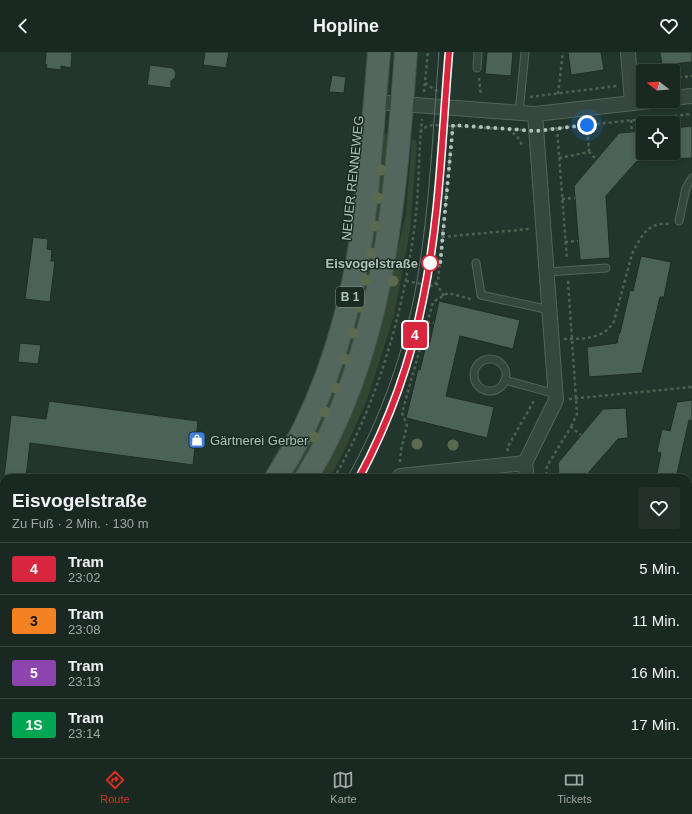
<!DOCTYPE html>
<html lang="de">
<meta charset="utf-8">
<style>
body{margin:0;font-family:Helvetica,sans-serif;background:#23302a;color:#f1f3f6;height:100vh;display:flex;flex-direction:column;font-size:15px;white-space:nowrap}
*{box-sizing:border-box;margin:0}
p{font-size:13px;color:#9fa6a5}
.icon{flex:none;width:22px;height:22px;fill:none;stroke:currentColor;stroke-width:2;stroke-linecap:round;stroke-linejoin:round}
.map{position:relative;flex:1;overflow:hidden}
.details{position:absolute;left:0px;top:422px;width:692px;height:284px;display:flex;flex-direction:column;background:#1a2822;border-radius:12px 12px 0 0;box-shadow:0 2px 6px #0003,0 0 0 1px #384440}
.details>*{flex:none}
.badge{padding:0 8px;border-radius:3px;font-size:14px;line-height:26px}
.needle{width:26px;rotate:287deg}
.buttons{position:absolute;left:636px;top:12px;display:grid;gap:8px}
.buttons a{display:grid;place-items:center;width:44px;height:44px;border-radius:4px;background:#1a2822;box-shadow:0 2px 6px #0003,0 0 0 1px #384440;font-size:20px}
.you{position:absolute;width:20px;height:20px;margin:-10px;border:3px solid #fff;border-radius:50%;background:#1a73e8;box-shadow:0 0 0 6px #1a73e833}
.map>.badge{position:absolute;translate:-50% -50%;box-shadow:0 0 0 2px #fff}
.round{display:grid;place-items:center;flex:none;width:42px;height:42px;border-radius:4px;background:#23302a}
.overview{display:flex;align-items:center;justify-content:space-between;height:68px;padding:0 12px}
h1{font-size:19px;font-weight:800;line-height:30px}
ul{padding:0;list-style:none}
li{display:flex;align-items:center;gap:12px;height:52px;padding:0 12px;border-top:1px solid #384440}
li div{flex:1}
li b{display:block;font-size:15px}
li em{font-style:normal}
li .badge{min-width:44px;font-weight:700;text-align:center}
header{display:flex;justify-content:space-between;align-items:center;height:52px;padding:0 12px;background:#1a2822;font-size:18px;font-weight:800}
.tabs{display:flex;justify-content:space-around;align-items:center;height:56px;border-top:1px solid #384440;background:#1a2822;font-size:11px;color:#9fa6a5}
.tabs a{display:grid;justify-items:center;gap:2px}
.tabs .current{color:#d93025}
.map>svg:first-child{display:block}
.green{fill:#344631}
.building{fill:#4b6258;stroke:#1d2d26}
.lines{fill:none;stroke-linecap:round;stroke-linejoin:round}
.lane-casing{stroke:#53645d;stroke-width:9}
.street-casing{stroke:#53645d;stroke-width:16}
.primary-casing{stroke:#42534b;stroke-width:24}
.path{stroke:#4f6252;stroke-width:2.5;stroke-dasharray:3 3;stroke-linecap:butt}
.lane{stroke:#35473f;stroke-width:7}
.street{stroke:#35473f;stroke-width:14}
.primary{stroke:#53675e;stroke-width:22}
.tram{stroke:#5d7269;stroke-width:1}
.tree{fill:#5b694f}
.line-casing{stroke:#fff;stroke-width:9}
.line{stroke:#d7263d;stroke-width:6}
.walk{stroke:#b0c3bb;stroke-width:4;stroke-dasharray:0 7.2}
.stop-dot{fill:#fff;stroke:#d7263d;stroke-width:2}
.labels{text-anchor:middle;stroke-width:3;stroke-linejoin:round;paint-order:stroke}
.shield{fill:#1b2b24;stroke:#83958e;stroke-width:1}
.shield-label{font-size:12px;font-weight:bold;fill:#b0c3bb}
.street-label{font-size:13px;fill:#b0c3bb;stroke:#1b2b24}
.stop-label{font-size:13px;font-weight:bold;fill:#b0c3bb;stroke:#1b2b24;text-anchor:end}
.poi-label{font-size:13px;fill:#b0c3bb;stroke:#1b2b24;text-anchor:start}
</style>
<header><svg class="icon" aria-label="back" viewBox="0 0 24 24"><path d="M15 5l-7 7 7 7"/></svg>Hopline<svg class="icon" aria-label="heart" viewBox="0 0 24 24"><path d="M12 20l-8-8c-3-5 5-10 8-4 3-6 11-1 8 4z"/></svg></header>
<div class="map">
<svg width="692" height="706" viewBox="0 0 692 706">
<rect width="100%" height="100%" fill="#22362d"/>
<g class="green">
<path d="M361 63 365 68 347 223 318 327 277 407 272 408C284 388 295 369 304 349 345 260 353 159 361 63Z"/>
<polygon points="380,78 389,83 384,148 370,234 335,351 295,426 285,426 305,393"/>
<polygon points="412,87 416,89 417,92 410,179 394,263 367,348 345,397 330,426 316,426 388,235 406,163"/>
</g>
<g class="building">
<polygon points="46,0 72,0 71,16 61,14 61,18 46,16 47,13 45,12"/>
<polygon points="205,0 229,0 226,16 203,13"/>
<polygon points="487,0 513,0 511,24 485,22"/>
<polygon points="568,0 601,0 604,18 571,23"/>
<polygon points="660,0 692,0 692,10 662,13"/>
<polygon points="150,13 173,16 176,21 175,26 171,29 171,36 147,33"/>
<polygon points="332,23 346,25 344,41 329,40"/>
<polygon points="692,74 692,106 673,107 673,76"/>
<polygon points="643,79 643,109 636,110 606,144 610,206 580,208 574,134 619,81"/>
<polygon points="33,185 48,187 47,197 52,198 51,209 55,209 50,250 25,247"/>
<polygon points="641,204 671,210 664,245 660,245 642,321 589,325 587,295 617,291 619,281 620,281 630,238 633,239"/>
<polygon points="439,249 520,268 513,297 460,284 446,344 494,355 487,386 406,366 418,317 420,318 426,293 429,294"/>
<polygon points="20,291 41,293 38,312 18,310"/>
<polygon points="692,348 692,369 689,368 676,426 656,426 661,401 657,400 662,377 670,379 677,350"/>
<polygon points="49,349 198,369 193,413 30,391 26,426 4,426 11,363 46,367"/>
<polygon points="626,356 628,386 618,387 589,420 589,426 559,426 558,411 603,357"/>
</g>
<g class="lines">
<g class="lane-casing">
<g id="lane">
<polyline points="477,16 478,0"/>
<polyline points="519,61 525,0"/>
<polyline points="679,169 686,136 692,126"/>
<polyline points="476,211 481,243 550,258"/>
<polyline points="547,220 606,216"/>
<circle cx="490" cy="323" r="16"/>
<polyline points="505,328 556,342"/>
</g>
</g>
<g class="street-casing">
<g id="street">
<polyline points="628,0 632,51"/>
<polyline points="673,46 692,44"/>
<polyline points="375,50 535,62 651,49"/>
<polyline points="400,424 525,411"/>
<polyline points="527,426 525,411 556,348 535,62"/>
</g>
</g>
<g class="primary-casing">
<g id="primary">
<path d="M276 426C329 344 355 248 366 151 369 125 370 99 373 73 375 48 377 24 379 0"/>
<path d="M306 426C385 298 395 146 406 0"/>
<polyline points="7,706 11,702"/>
<polyline points="39,706 43,702"/>
</g>
</g>
<g class="path">
<polyline points="479,26 481,44"/>
<polyline points="673,26 692,24"/>
<polyline points="425,31 438,40"/>
<polyline points="424,40 428,0"/>
<polyline points="558,42 563,0"/>
<polyline points="530,45 617,34"/>
<polyline points="673,64 674,76"/>
<polyline points="631,68 632,80"/>
<polyline points="587,73 589,100"/>
<polyline points="557,76 567,208"/>
<polyline points="508,77 517,84 522,93"/>
<polyline points="549,77 692,62"/>
<polyline points="420,80 427,74 434,73 522,78"/>
<polyline points="559,106 589,100 596,107"/>
<polyline points="562,147 575,146"/>
<polyline points="442,185 529,177"/>
<polyline points="565,190 578,189"/>
<polyline points="406,229 433,234 438,229 453,72"/>
<polyline points="568,229 577,362 571,375"/>
<polyline points="436,231 444,244"/>
<polyline points="427,270 434,271"/>
<path d="M564 287C583 287 605 287 614 269L632 202C640 186 648 169 669 172"/>
<polyline points="569,347 692,335"/>
<polyline points="508,399 507,396 535,347"/>
<polyline points="400,410 401,398 407,373 402,361 433,250 448,241 471,247"/>
<polyline points="546,423 547,414 571,375 581,383"/>
<path d="M334 426C381 346 408 244 417 152 419 124 419 95 422 67"/>
<polyline points="547,426 546,423 559,422"/>
<polyline points="688,536 692,536"/>
<polyline points="688,674 692,675"/>
<polyline points="0,681 4,677"/>
<polyline points="512,702 532,706"/>
<polyline points="569,702 571,706"/>
<polyline points="74,706 78,702"/>
<polyline points="191,706 191,702"/>
<polyline points="254,706 254,702"/>
<polyline points="338,706 339,702"/>
<polyline points="431,706 436,702"/>
<polyline points="511,706 512,702"/>
<polyline points="652,706 653,702"/>
</g>
<use href="#lane" class="lane"/>
<use href="#street" class="street"/>
<use href="#primary" class="primary"/>
<g class="tram">
<path d="M347 426C381 365 405 298 417 229 430 154 433 76 439 0"/>
<path d="M359 426C389 370 411 309 423 247 440 166 442 82 449 0"/>
<polyline points="89,706 94,702"/>
<polyline points="104,706 108,702"/>
</g>
</g>
<g class="tree">
<circle cx="381" cy="118" r="5.5"/>
<circle cx="378" cy="146" r="5.5"/>
<circle cx="375" cy="174" r="5.5"/>
<circle cx="371" cy="201" r="5.5"/>
<circle cx="366" cy="228" r="5.5"/>
<circle cx="393" cy="229" r="5.5"/>
<circle cx="360" cy="255" r="5.5"/>
<circle cx="353" cy="281" r="5.5"/>
<circle cx="345" cy="307" r="5.5"/>
<circle cx="336" cy="336" r="5.5"/>
<circle cx="325" cy="360" r="5.5"/>
<circle cx="314" cy="385" r="5.5"/>
<circle cx="417" cy="392" r="5.5"/>
<circle cx="453" cy="393" r="5.5"/>
</g>
<g class="lines">
<g class="line-casing">
<path id="line" d="M359 426C389 370 411 309 423 247 440 166 442 82 449 0"/>
</g>
<use href="#line" class="line"/>
<polyline class="walk" points="430,211 440,214 453,73 536,79 587,73"/>
</g>
<defs>
<g id="shop-square" transform="scale(0.9)"><rect x="-9" y="-9" width="18" height="18" rx="4" fill="#3f7fe0" stroke="#1b2b24"/><path d="M-5-2.5h2.3a2.7 3.5 0 0 1 5.4 0H5L5.5 6h-11ZM-1.5-2.5h3a1.5 2.3 0 0 0-3 0Z" fill="#fff"/></g>
</defs>
<g fill-rule="evenodd">
<use href="#shop-square" x="197" y="388"/>
</g>
<circle class="stop-dot" cx="430" cy="211" r="8"/>
<g class="labels">
<rect class="shield" x="336" y="235" width="28" height="20" rx="3"/>
<g class="shield-label">
<text x="350" y="249">B 1</text>
</g>
<g class="street-label">
<text transform="translate(352 126) rotate(-84)" y="5">NEUER RENNEWEG</text>
</g>
<g class="stop-label">
<text x="418" y="216">Eisvogelstraße</text>
</g>
<g class="poi-label">
<text x="210" y="393">Gärtnerei Gerber</text>
</g>
</g>
</svg>
<div class="buttons">
<a><svg class="needle" viewBox="-14 -14 28 28"><path d="M0-13l5 13h-10z" fill="#e53935"/><path d="M0 13l5-13h-10z" fill="#9fa6a5"/></svg></a>
<a><svg class="icon" aria-label="locate" viewBox="0 0 24 24"><circle cx="12" cy="12" r="6"/><path d="M12 2v4M12 18v4M2 12h4M18 12h4"/></svg></a>
</div>
<div class="you" style="left:587px;top:73px"></div>
<b class="badge" style="left:415px;top:283px;background:#d7263d;color:#fff">4</b>
<section class="details">
<div class="overview"><div><h1>Eisvogelstraße</h1><p>Zu Fuß · 2 Min. · 130 m</p></div><a class="round"><svg class="icon" aria-label="heart" viewBox="0 0 24 24"><path d="M12 20l-8-8c-3-5 5-10 8-4 3-6 11-1 8 4z"/></svg></a></div>
<ul>
<li><span class="badge" style="background:#d7263d;color:#fff">4</span><div><b>Tram</b><p>23:02</p></div><em>5 Min.</em></li>
<li><span class="badge" style="background:#f58220;color:#111">3</span><div><b>Tram</b><p>23:08</p></div><em>11 Min.</em></li>
<li><span class="badge" style="background:#8e44ad;color:#fff">5</span><div><b>Tram</b><p>23:13</p></div><em>16 Min.</em></li>
<li><span class="badge" style="background:#00a651;color:#fff">1S</span><div><b>Tram</b><p>23:14</p></div><em>17 Min.</em></li>
</ul>
</section>
</div>
<nav class="tabs">
<a class="current"><svg class="icon" aria-label="directions" viewBox="0 0 24 24"><path d="M12 3l9 9-9 9-9-9zM9 14v-3h6M13 9l2 2-2 2"/></svg>Route</a>
<a><svg class="icon" aria-label="map" viewBox="0 0 24 24"><path d="M3 6l6-2 6 2 6-2v14l-6 2-6-2-6 2zM9 4v14M15 6v14"/></svg>Karte</a>
<a><svg class="icon" aria-label="tickets" viewBox="0 0 24 24"><path d="M3 7h18v10H3zM15 7v10"/></svg>Tickets</a>
</nav>
